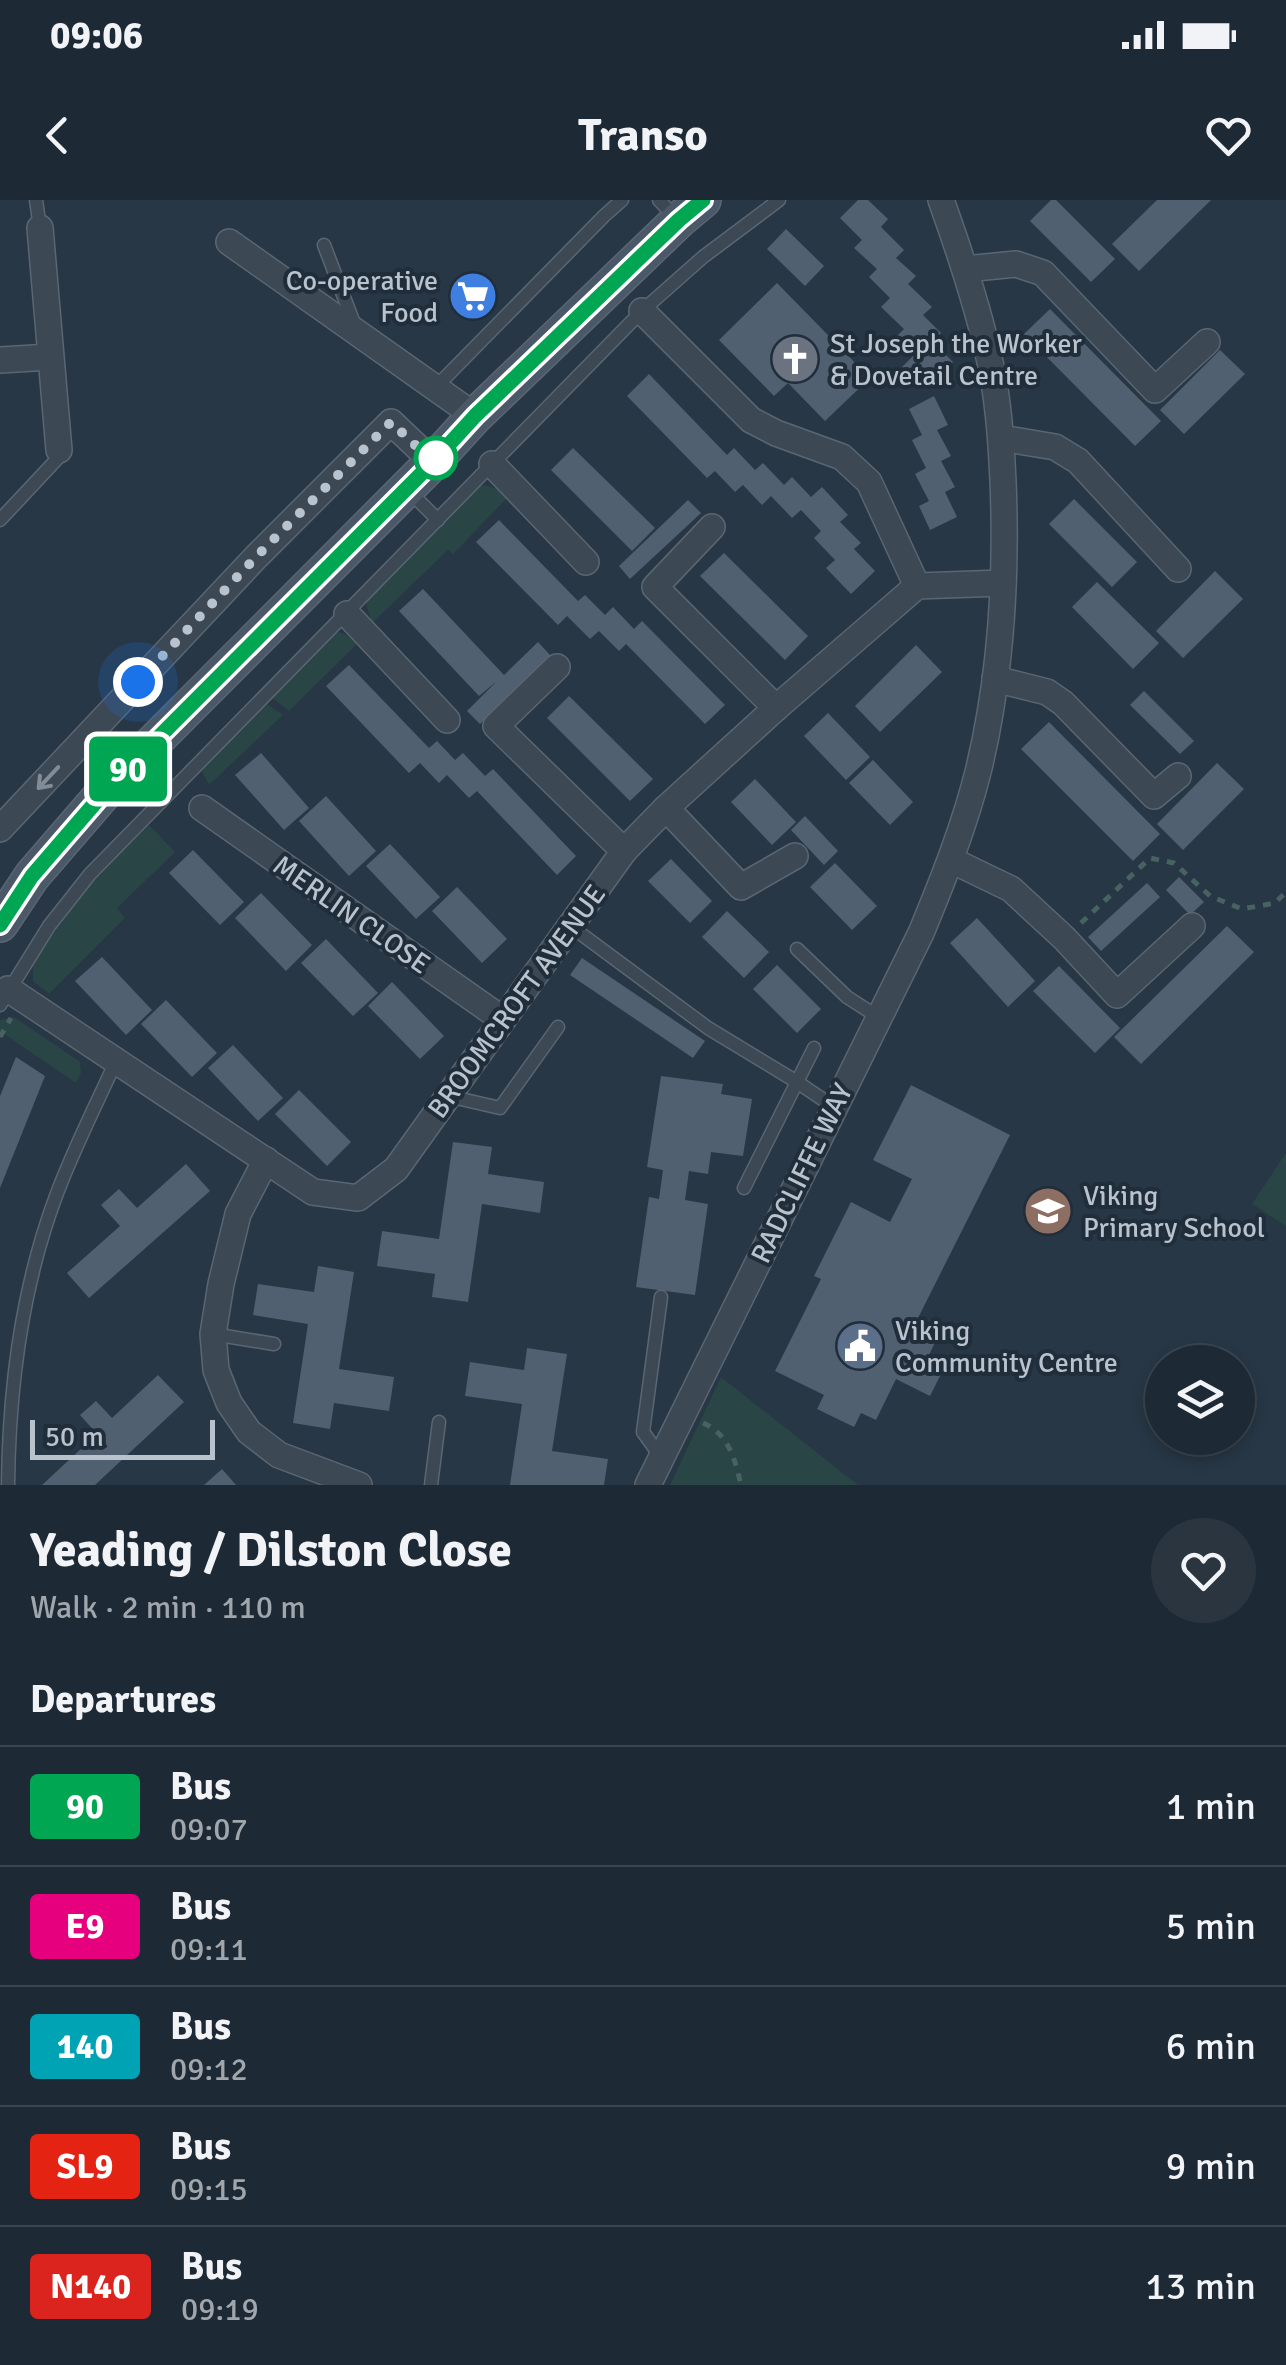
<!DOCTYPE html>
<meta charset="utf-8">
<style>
body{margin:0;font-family:Signika,sans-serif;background:#2a3540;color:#f1f3f6;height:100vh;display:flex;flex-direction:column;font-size:38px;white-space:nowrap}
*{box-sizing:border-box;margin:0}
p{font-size:32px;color:#a0a6ac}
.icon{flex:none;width:55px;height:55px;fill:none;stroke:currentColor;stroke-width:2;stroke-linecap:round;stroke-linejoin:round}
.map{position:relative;height:1285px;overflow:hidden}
.panel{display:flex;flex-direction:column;background:#1d2934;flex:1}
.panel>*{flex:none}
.badge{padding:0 20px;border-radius:8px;font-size:35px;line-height:65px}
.tools{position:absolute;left:1145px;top:1145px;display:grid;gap:20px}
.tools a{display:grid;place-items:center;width:110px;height:110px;border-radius:50%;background:#1d2934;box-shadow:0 5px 15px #0003,0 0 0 2px #3b454f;font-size:50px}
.scale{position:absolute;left:30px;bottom:25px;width:185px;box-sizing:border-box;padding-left:10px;border:5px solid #b9c3cd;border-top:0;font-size:28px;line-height:35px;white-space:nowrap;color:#b9c3cd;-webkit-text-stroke:8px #202d3a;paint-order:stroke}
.you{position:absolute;width:50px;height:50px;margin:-25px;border:8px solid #fff;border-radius:50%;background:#1a73e8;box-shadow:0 0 0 15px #1a73e833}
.map>.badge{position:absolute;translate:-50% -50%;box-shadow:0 0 0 5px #fff}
h2{padding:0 30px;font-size:38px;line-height:90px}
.round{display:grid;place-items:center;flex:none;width:105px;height:105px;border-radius:52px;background:#2a3540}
.head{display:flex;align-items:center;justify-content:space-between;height:170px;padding:0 30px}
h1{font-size:48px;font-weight:700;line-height:75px}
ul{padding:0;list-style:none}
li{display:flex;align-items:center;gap:30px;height:120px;padding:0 30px;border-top:2px solid #3b454f}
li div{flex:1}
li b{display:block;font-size:38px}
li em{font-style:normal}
li .badge{min-width:110px;font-weight:700;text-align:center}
.status{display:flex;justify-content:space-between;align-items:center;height:70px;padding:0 50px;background:#1d2934;direction:ltr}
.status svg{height:28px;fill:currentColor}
header{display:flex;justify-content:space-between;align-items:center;height:130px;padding:0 30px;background:#1d2934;font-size:45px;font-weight:700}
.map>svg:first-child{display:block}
.green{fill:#294545}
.building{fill:#506070}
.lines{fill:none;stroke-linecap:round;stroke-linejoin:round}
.lane-casing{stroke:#5a6671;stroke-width:15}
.street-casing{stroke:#5a6671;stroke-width:28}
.secondary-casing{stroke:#5a6671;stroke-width:38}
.path{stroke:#486161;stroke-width:5;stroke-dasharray:8 8;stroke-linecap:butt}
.lane{stroke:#3c4854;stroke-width:12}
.street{stroke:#3c4854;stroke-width:25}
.secondary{stroke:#4a5867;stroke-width:35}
.oneway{stroke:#818c97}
.line-casing{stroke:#fff;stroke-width:22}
.line{stroke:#00a651;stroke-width:15}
.walk{stroke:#b9c3cd;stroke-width:10;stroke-dasharray:0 18}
.stop-dot{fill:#fff;stroke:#00a651;stroke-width:5}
.labels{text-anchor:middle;stroke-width:8;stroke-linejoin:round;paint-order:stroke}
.poi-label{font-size:28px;fill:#b9c3cd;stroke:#202d3a;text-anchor:start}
.street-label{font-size:28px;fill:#b9c3cd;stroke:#202d3a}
</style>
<div class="status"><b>09:06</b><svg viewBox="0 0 49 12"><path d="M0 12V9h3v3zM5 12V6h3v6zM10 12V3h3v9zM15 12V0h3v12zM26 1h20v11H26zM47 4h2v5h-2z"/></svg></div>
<header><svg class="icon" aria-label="back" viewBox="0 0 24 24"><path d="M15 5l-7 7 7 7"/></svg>Transo<svg class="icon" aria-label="heart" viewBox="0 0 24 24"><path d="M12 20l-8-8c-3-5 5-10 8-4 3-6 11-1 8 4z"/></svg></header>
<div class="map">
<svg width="1286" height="1285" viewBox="0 0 1286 1285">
<rect width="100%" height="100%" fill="#273745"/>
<g class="green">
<polygon points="484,285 495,288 507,298 453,354 448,350 372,423 366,404 371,396 472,288"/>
<polygon points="338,432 345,434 357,444 289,511 266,493 325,435"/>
<polygon points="267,504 283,515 209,585 201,570"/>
<polygon points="149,625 175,652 117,708 125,718 49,794 33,781 33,761 97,675"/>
<polygon points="14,817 80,862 81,873 76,883 0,831 0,820"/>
<polygon points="1286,953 1286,1026 1252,1004"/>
<polygon points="721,1177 858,1285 670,1285"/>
</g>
<g class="building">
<polygon points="858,0 868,0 888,19 881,27 904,50 896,58 916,76 908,84 932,107 923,115 941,133 933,142 953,162 926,189 902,167 912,157 894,139 904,129 881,107 890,98 869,77 877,69 854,48 862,40 840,18"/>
<polygon points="1051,0 1056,0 1115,59 1091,82 1030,21"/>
<polygon points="1157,0 1211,0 1139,71 1112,44"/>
<polygon points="786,29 824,66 805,86 767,49"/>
<polygon points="777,83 870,178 825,221 788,183 774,196 719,140"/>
<polygon points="1050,109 1161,221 1135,246 1024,134"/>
<polygon points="1220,150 1245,174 1184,234 1160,210"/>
<polygon points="649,174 727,255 734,248 755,270 763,263 784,285 792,277 811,297 822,287 848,315 840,322 861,343 854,349 875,371 851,394 826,368 835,360 814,338 821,331 801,310 792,318 771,296 762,305 743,285 735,292 715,271 707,278 627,196"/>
<polygon points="934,196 948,225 937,230 951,256 941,261 955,287 945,292 957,317 930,330 919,306 929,301 915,274 926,268 912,240 922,235 909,209"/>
<polygon points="573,248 655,328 632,351 551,270"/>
<polygon points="1074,299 1137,362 1112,387 1049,324"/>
<polygon points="688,300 701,313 630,379 619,366"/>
<polygon points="499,320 578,401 585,395 605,415 613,407 634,429 642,421 725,505 705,524 626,444 619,451 599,431 590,439 567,416 558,425 476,342"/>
<polygon points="724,353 808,436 785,460 700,376"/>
<polygon points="1215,371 1243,399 1183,458 1156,431"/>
<polygon points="1097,382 1159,443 1133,469 1072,407"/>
<polygon points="423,389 504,475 538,442 551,456 480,524 467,511 497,481 479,496 399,411"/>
<polygon points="916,445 942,472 880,532 855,506"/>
<polygon points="349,465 429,548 437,541 455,560 463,553 485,576 493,569 576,656 557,675 477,591 469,598 447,575 439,583 420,563 409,573 326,486"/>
<polygon points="1144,491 1194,541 1180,554 1130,505"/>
<polygon points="569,496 653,579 630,601 547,518"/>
<polygon points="828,513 870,557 846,580 804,536"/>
<polygon points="1049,522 1160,634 1133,661 1021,549"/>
<polygon points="261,553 309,608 284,630 235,575"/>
<polygon points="873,560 913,602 890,625 849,583"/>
<polygon points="1217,563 1244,589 1183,650 1157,624"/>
<polygon points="755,579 796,622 772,645 731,602"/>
<polygon points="326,596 376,651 349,676 299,621"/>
<polygon points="805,616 838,651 824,665 791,630"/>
<polygon points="390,644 440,697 416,719 366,666"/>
<polygon points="193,650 244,702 220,725 169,673"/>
<polygon points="671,659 712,701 690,723 648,681"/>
<polygon points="835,663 877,706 852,730 810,687"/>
<polygon points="1179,677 1204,702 1190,715 1166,690"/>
<polygon points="1147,683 1160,697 1101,751 1088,737"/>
<polygon points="457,687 507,739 482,763 432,711"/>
<polygon points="261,693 312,745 286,771 235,718"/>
<polygon points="727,711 769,752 744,778 702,737"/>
<polygon points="977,718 1035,781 1008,807 950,743"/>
<polygon points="1227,726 1254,752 1141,864 1114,837"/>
<polygon points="326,739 378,793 353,816 301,763"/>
<polygon points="102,757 152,810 126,835 75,781"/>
<polygon points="582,758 705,841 693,858 570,775"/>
<polygon points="777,765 821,809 797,833 753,789"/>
<polygon points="1059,766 1120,828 1095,853 1033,791"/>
<polygon points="392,782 444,836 420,859 368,806"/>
<polygon points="166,800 217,853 192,877 141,824"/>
<polygon points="233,845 283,898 258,921 208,868"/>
<polygon points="16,857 45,876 0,988 0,896"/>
<polygon points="661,876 723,884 721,894 752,899 743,956 711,952 708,974 689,971 685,1000 708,1004 695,1095 636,1087 649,997 659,999 663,970 647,967"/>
<polygon points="911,885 1010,935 914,1126 937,1138 929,1155 946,1164 930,1196 896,1179 876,1220 861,1213 854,1227 817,1209 824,1195 775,1171 821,1079 814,1076 851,1002 890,1022 912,979 873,960"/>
<polygon points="299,890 351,942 327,966 275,914"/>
<polygon points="453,942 492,947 488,974 544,982 540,1013 482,1004 468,1102 432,1097 435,1074 377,1066 382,1031 439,1039"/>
<polygon points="186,964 210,991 89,1098 67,1073 120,1026 101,1005 119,989 137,1008"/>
<polygon points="318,1066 354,1072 339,1169 394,1177 389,1211 334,1203 330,1229 293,1223 308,1124 253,1115 258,1084 314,1092"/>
<polygon points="527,1148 567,1154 552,1251 608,1259 604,1285 510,1285 522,1204 465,1196 470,1162 524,1170"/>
<polygon points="158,1175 184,1202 95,1285 42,1285 97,1234 80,1215 96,1201 112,1218"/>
<polygon points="222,1269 236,1285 204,1285"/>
</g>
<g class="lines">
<g class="lane-casing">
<g id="lane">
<polyline points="36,0 40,28"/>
<polyline points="659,0 678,20"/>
<polyline points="324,45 355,126"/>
<polyline points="435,188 604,16 622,0"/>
<polyline points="408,290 438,320"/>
<polyline points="0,320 58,258 59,250"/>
<polyline points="569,725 708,828 797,882 834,907"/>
<polyline points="797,749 847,797 878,817"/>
<polyline points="0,805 49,726 90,674 642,111 703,57 779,0"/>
<polyline points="448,896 500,908 558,827"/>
<polyline points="744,988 814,848"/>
<polyline points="213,1134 274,1144"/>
<polyline points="661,1257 643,1232 661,1097"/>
<path d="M8 1285C9 1187 22 1087 56 996 73 950 96 905 116 861"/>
<polyline points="431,1285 439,1222"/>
</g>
</g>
<g class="street-casing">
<g id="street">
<polyline points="40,28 59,250"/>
<polyline points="229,42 475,216"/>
<polyline points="965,69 1016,64 1043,73 1155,190 1207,142"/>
<polyline points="642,111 751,220 776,233 842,257 869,282 917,386"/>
<polyline points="0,160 50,157"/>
<polyline points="1001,238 1055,247 1078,261 1178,369"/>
<polyline points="492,264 586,362"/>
<polyline points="712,327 655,387 776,508"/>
<polyline points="347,414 447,520"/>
<polyline points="557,467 496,526 624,651"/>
<polyline points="995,479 1047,492 1063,503 1154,596 1178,576"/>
<polyline points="202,608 502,819"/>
<polyline points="666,608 741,687 795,656"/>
<polyline points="0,629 256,357 391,222 433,262"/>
<polyline points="951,660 1011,689 1064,738 1117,795 1192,726"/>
<polyline points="8,789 313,992 358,998 396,969 624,651 666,608 776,508 917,386 1003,383"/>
<polyline points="266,960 238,1014 221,1084 213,1134 216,1170 229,1203 249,1232 279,1255 359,1285"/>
<path d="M648 1285 921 733C943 680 965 625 979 568 1001 475 1007 376 1003 281 1001 238 998 194 988 153 976 101 959 50 941 0"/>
</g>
</g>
<g class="secondary-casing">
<polyline id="secondary" points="0,724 32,676 108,588 433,262 475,216 679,20 703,0"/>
</g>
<g class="path">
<polyline points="1081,723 1150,658 1174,663 1210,696 1242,709 1275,703 1286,692"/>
<polyline points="0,837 11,818"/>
<path d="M703 1223C729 1234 735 1260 741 1285"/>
</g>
<use href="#lane" class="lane"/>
<use href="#street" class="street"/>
<use href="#secondary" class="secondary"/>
</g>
<defs><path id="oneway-shaft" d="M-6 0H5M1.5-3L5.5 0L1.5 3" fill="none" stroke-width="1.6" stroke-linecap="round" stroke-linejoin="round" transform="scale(2.5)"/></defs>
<use class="oneway" href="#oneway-shaft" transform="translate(48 578) rotate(133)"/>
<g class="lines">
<g class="line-casing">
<polyline id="line" points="0,725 32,676 108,588 433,262 475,216 679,20 703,0"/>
</g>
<use href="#line" class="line"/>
<polyline class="walk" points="138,482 256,357 391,222 433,262 436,258"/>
</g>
<defs>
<g id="supermarket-disc" transform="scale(2.5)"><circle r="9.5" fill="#3f7fe0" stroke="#202d3a"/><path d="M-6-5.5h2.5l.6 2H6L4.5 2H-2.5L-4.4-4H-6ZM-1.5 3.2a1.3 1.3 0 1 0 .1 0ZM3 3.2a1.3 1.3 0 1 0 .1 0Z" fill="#fff"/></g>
<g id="church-disc" transform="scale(2.5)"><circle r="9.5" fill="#6b7280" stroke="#202d3a"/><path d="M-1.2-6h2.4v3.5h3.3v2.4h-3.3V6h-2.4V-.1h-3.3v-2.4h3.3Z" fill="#fff"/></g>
<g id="school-disc" transform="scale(2.5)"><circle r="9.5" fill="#8d6e63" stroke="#202d3a"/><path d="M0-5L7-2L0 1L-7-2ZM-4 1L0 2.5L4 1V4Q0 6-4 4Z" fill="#fff"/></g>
<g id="civic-disc" transform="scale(2.5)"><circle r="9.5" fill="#5c6f8a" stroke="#202d3a"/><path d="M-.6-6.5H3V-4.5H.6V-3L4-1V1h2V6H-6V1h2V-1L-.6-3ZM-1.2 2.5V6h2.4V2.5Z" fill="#fff"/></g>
</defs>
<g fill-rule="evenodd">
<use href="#supermarket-disc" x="473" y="96"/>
<use href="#church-disc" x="795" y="159"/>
<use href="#school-disc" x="1048" y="1011"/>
<use href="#civic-disc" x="860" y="1146"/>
</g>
<circle class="stop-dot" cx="436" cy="258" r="20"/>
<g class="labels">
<g class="poi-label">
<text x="438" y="90" text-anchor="end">Co-operative<tspan x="438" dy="32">Food</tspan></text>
<text x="830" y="153">St Joseph the Worker<tspan x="830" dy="32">&amp; Dovetail Centre</tspan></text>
<text x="1083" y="1005">Viking<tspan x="1083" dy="32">Primary School</tspan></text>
<text x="895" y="1140">Viking<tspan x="895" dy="32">Community Centre</tspan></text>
</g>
<g class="street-label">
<text transform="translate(352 714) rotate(35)" y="10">MERLIN CLOSE</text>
<text transform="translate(516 801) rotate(-54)" y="10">BROOMCROFT AVENUE</text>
<text transform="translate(801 973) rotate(-64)" y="10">RADCLIFFE WAY</text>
</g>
</g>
</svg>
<div class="tools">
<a><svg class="icon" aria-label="layers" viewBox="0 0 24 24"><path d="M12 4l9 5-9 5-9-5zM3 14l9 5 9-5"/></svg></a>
</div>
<div class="scale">50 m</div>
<div class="you" style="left:138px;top:482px"></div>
<b class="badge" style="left:128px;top:569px;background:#00a651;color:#fff">90</b>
</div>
<section class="panel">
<div class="head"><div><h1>Yeading / Dilston Close</h1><p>Walk · 2 min · 110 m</p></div><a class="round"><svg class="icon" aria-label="heart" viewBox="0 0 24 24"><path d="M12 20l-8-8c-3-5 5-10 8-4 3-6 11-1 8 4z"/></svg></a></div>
<h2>Departures</h2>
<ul>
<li><span class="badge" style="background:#00a651;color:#fff">90</span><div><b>Bus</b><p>09:07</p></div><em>1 min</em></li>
<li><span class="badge" style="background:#e6007e;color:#fff">E9</span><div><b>Bus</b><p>09:11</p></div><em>5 min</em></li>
<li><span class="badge" style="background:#00a3b4;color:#fff">140</span><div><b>Bus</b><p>09:12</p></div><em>6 min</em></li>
<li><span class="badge" style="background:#e42313;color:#fff">SL9</span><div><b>Bus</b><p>09:15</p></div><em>9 min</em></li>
<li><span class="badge" style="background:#dc241f;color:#fff">N140</span><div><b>Bus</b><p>09:19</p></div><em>13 min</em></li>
</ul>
</section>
